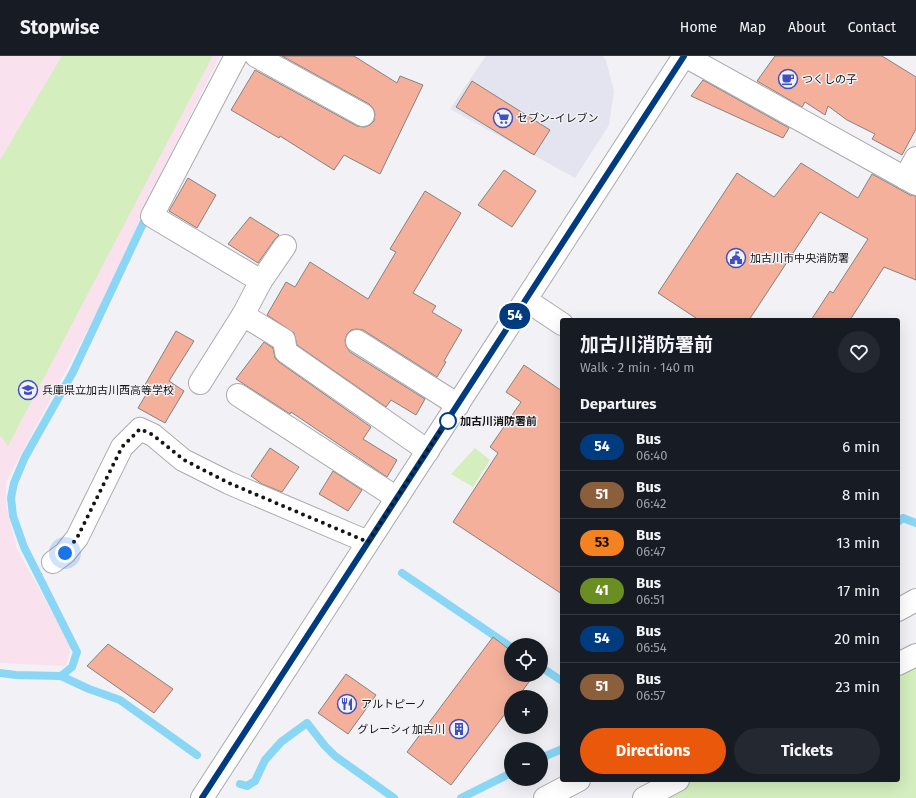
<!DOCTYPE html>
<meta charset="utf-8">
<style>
body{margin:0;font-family:"Fira Sans","Noto Sans JP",sans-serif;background:#242831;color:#f1f3f6;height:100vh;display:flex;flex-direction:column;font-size:15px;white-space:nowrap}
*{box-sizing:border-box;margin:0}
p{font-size:13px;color:#9ea1a6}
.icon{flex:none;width:22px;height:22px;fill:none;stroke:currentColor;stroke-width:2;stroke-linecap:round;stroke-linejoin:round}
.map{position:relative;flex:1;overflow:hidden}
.drawer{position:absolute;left:560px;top:262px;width:340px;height:464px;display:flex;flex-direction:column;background:#171b24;border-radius:4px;box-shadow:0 4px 16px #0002}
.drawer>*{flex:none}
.badge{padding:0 8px;border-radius:13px;font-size:14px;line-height:26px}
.tools{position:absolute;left:504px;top:582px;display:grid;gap:8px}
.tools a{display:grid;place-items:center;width:44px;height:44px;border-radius:50%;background:#171b24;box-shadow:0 4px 16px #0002;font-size:20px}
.you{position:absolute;width:20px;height:20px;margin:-10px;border:3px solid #fff;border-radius:50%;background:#1a73e8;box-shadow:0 0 0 6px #1a73e833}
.map>.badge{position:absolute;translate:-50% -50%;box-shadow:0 0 0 2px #fff}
h2{padding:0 20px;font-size:15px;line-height:36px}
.round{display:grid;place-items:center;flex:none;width:42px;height:42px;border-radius:21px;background:#242831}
.overview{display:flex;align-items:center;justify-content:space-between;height:68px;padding:0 20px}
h1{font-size:19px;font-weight:700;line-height:30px}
.cta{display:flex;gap:8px;margin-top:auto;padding:8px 20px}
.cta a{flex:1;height:46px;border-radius:24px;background:#ea580c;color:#fff;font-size:16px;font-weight:700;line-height:46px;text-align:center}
.cta a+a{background:#242831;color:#f1f3f6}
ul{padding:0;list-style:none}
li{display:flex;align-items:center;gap:12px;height:48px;padding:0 20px;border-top:1px solid #363941}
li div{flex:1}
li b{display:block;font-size:15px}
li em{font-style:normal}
li .badge{min-width:44px;font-weight:700;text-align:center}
header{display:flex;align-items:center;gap:24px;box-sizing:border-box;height:56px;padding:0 20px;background:#171b24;border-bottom:1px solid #363941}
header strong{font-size:19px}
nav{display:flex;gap:22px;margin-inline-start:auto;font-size:14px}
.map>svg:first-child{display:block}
.built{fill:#e3e4ef}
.education{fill:#f9e1ed}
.green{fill:#d4eebe}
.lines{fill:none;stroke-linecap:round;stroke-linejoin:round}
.stream{stroke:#8ad6f5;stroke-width:8}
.building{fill:#f4b09a;stroke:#868281}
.minor-casing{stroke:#ababae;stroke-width:24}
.tertiary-casing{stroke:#ababae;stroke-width:24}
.minor{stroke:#fff;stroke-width:22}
.tertiary{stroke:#fff;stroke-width:22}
.line-casing{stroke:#fff;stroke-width:9}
.line{stroke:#003b80;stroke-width:6}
.walk{stroke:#151516;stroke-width:4;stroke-dasharray:0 7.2}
.stop-dot{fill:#fff;stroke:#003b80;stroke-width:2}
.labels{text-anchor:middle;stroke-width:3;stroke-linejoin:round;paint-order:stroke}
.poi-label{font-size:11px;fill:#151516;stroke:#f2f2f6;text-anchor:start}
.stop-label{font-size:11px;font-weight:bold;fill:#151516;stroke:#f2f2f6;text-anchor:start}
</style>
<header>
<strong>Stopwise</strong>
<nav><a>Home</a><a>Map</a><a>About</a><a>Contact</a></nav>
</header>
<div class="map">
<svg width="916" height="742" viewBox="0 0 916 742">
<rect width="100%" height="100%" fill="#f2f2f6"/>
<polygon class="built" points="486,0 603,0 606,4 614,35 609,69 575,122 450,53"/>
<polygon class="education" points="0,0 220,0 155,129 105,242 6,426 6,449 17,493 71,591 66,610 0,607"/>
<g class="green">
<polygon points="62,0 210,0 212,1 8,390 0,379 0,104"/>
<polygon points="475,392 490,404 473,431 451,418"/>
<polygon points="916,602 916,742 645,742 680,724 898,724 898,611"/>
</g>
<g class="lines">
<g class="stream">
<polyline points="898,466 903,462 916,467"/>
<polyline points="402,517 511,591"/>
<polyline points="541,611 562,625"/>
<polyline points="0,617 16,619 61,620 89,633 120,644 197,699"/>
<polyline points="61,620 72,611 77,596 24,491 13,460 11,442 14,427 25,401 73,316 148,157"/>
<polyline points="541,702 562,693"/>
<polyline points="240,728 247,730 255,725 265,704 281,686 307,667 325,690 335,700 394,742"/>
<polyline points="461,742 511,717"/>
</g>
</g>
<g class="building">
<polygon points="282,0 354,0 397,27 400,20 423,29 380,118 344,99 334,114 280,80 279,82 231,54 255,14 357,70 364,71 370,69 374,65 375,58 373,52 369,48"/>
<polygon points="775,0 882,0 916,21 916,73 902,99 872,83 875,78 847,64 828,50 825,59 805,46 802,51 757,25"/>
<polygon points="703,24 789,72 783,82 691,40"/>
<polygon points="472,25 550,74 534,99 456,51"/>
<polygon points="801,107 858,142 872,118 910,139 916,140 916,224 884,211 850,264 811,264 830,235 833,237 868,183 820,156 749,264 699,264 658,237 737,117 774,141"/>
<polygon points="504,114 536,135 512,171 478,149"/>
<polygon points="188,122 216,139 197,172 169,155"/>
<polygon points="425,135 461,157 413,237 436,250 432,256 462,274 444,305 446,306 437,321 363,274 357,273 351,274 347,278 345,284 346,290 350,296 425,343 416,359 391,344 386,351 297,289 294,277 267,259 286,226 295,231 310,206 368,243 396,196 390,193"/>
<polygon points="250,161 279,179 275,183 258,207 228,188"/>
<polygon points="176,275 194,285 169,325 184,335 165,367 138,352 147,337 142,334"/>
<polygon points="264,286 273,292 275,302 279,306 371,371 363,383 397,404 387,421 291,356 290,358 236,323"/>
<polygon points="524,309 562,335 562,538 453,466 498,397 490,391 521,346 506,336"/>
<polygon points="270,392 299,411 282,436 262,428 251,420"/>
<polygon points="333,415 362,434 348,455 319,438"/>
<polygon points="493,581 511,595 511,619 534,619 518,641 511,641 511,650 451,729 407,696"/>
<polygon points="108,588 173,633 154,657 87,610"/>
<polygon points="346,618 376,639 348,678 318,657"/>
</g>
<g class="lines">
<g class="minor-casing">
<g id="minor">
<polyline points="236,0 152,160 261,225"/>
<polyline points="256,0 363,59"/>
<polyline points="685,0 916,128"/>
<polyline points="905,122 916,102"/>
<polyline points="526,244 562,268"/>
<polyline points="243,259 284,284 286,296 428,395"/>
<polyline points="357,285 458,349"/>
<polyline points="200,327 243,259 261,225 285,190"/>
<polyline points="238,339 397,442"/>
<polyline points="53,506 65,497 77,482 122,391 140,373 153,379 183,404 229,427 368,486"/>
<polyline points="898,554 916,544"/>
<polyline points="898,608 916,599"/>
<polyline points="545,742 579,724"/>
<polyline points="644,742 678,724"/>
</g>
</g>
<g class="tertiary-casing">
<polyline id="tertiary" points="202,742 684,0"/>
</g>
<use href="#minor" class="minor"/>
<use href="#tertiary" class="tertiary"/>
</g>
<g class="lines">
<g class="line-casing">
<polyline id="line" points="202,742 684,0"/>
</g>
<use href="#line" class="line"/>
<polyline class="walk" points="65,497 77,482 122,391 140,373 153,379 184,404 229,427 368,486 450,360 448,365"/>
</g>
<defs>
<g id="cafe-ring" transform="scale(1)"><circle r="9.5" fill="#f2f2f6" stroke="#4050c4" stroke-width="1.5"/><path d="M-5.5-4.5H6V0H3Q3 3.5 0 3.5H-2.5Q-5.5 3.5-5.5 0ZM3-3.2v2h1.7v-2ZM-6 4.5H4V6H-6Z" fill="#4050c4"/></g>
<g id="supermarket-ring" transform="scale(1)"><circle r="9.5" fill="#f2f2f6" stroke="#4050c4" stroke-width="1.5"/><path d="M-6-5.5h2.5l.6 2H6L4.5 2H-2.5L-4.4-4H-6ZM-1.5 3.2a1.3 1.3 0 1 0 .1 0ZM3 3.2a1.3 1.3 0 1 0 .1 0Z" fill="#4050c4"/></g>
<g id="civic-ring" transform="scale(1)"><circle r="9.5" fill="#f2f2f6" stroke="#4050c4" stroke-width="1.5"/><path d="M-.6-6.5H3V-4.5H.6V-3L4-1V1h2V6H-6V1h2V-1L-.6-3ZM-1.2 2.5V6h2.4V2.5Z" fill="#4050c4"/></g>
<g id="school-ring" transform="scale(1)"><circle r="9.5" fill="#f2f2f6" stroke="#4050c4" stroke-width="1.5"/><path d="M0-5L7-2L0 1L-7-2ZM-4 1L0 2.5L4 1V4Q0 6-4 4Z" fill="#4050c4"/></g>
<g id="restaurant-ring" transform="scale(1)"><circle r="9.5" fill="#f2f2f6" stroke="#4050c4" stroke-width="1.5"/><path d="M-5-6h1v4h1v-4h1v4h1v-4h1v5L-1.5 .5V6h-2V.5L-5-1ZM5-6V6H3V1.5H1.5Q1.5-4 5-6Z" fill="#4050c4"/></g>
<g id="building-ring" transform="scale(1)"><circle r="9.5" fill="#f2f2f6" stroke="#4050c4" stroke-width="1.5"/><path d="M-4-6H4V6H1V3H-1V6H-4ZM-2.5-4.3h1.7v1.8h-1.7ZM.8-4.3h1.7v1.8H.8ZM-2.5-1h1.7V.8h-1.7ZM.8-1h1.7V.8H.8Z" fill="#4050c4"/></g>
</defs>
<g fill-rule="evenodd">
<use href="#cafe-ring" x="788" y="23"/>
<use href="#supermarket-ring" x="503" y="62"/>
<use href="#civic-ring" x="736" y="202"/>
<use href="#school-ring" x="28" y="334"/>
<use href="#restaurant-ring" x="347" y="648"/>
<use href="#building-ring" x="459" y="673"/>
</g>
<circle class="stop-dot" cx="448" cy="365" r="8"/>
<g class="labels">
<g class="poi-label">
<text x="802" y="27">つくしの子</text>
<text x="517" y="66">セブン-イレブン</text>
<text x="750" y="206">加古川市中央消防署</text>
<text x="42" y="338">兵庫県立加古川西高等学校</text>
<text x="361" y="652">アルトピーノ</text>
<text x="445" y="677" text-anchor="end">グレーシィ加古川</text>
</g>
<g class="stop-label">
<text x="460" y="369">加古川消防署前</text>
</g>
</g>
</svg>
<div class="tools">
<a><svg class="icon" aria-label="locate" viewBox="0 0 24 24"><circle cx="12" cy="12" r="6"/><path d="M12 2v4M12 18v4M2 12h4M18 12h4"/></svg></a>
<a>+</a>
<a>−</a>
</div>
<div class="you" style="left:65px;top:497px"></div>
<b class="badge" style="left:515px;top:260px;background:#003b80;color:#fff">54</b>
<section class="drawer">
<div class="overview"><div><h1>加古川消防署前</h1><p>Walk · 2 min · 140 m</p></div><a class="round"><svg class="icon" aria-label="heart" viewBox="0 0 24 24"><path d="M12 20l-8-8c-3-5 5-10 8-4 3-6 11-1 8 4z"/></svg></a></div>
<h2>Departures</h2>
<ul>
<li><span class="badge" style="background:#003b80;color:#fff">54</span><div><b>Bus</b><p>06:40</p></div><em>6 min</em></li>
<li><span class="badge" style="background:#8b5e3c;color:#fff">51</span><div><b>Bus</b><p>06:42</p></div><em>8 min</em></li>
<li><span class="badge" style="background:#f58220;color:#111">53</span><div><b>Bus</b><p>06:47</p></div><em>13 min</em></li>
<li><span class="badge" style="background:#6b8e23;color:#fff">41</span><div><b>Bus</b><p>06:51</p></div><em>17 min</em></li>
<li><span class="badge" style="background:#003b80;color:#fff">54</span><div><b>Bus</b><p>06:54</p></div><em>20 min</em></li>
<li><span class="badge" style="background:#8b5e3c;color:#fff">51</span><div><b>Bus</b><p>06:57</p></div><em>23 min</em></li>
</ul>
<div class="cta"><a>Directions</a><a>Tickets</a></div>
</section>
</div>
